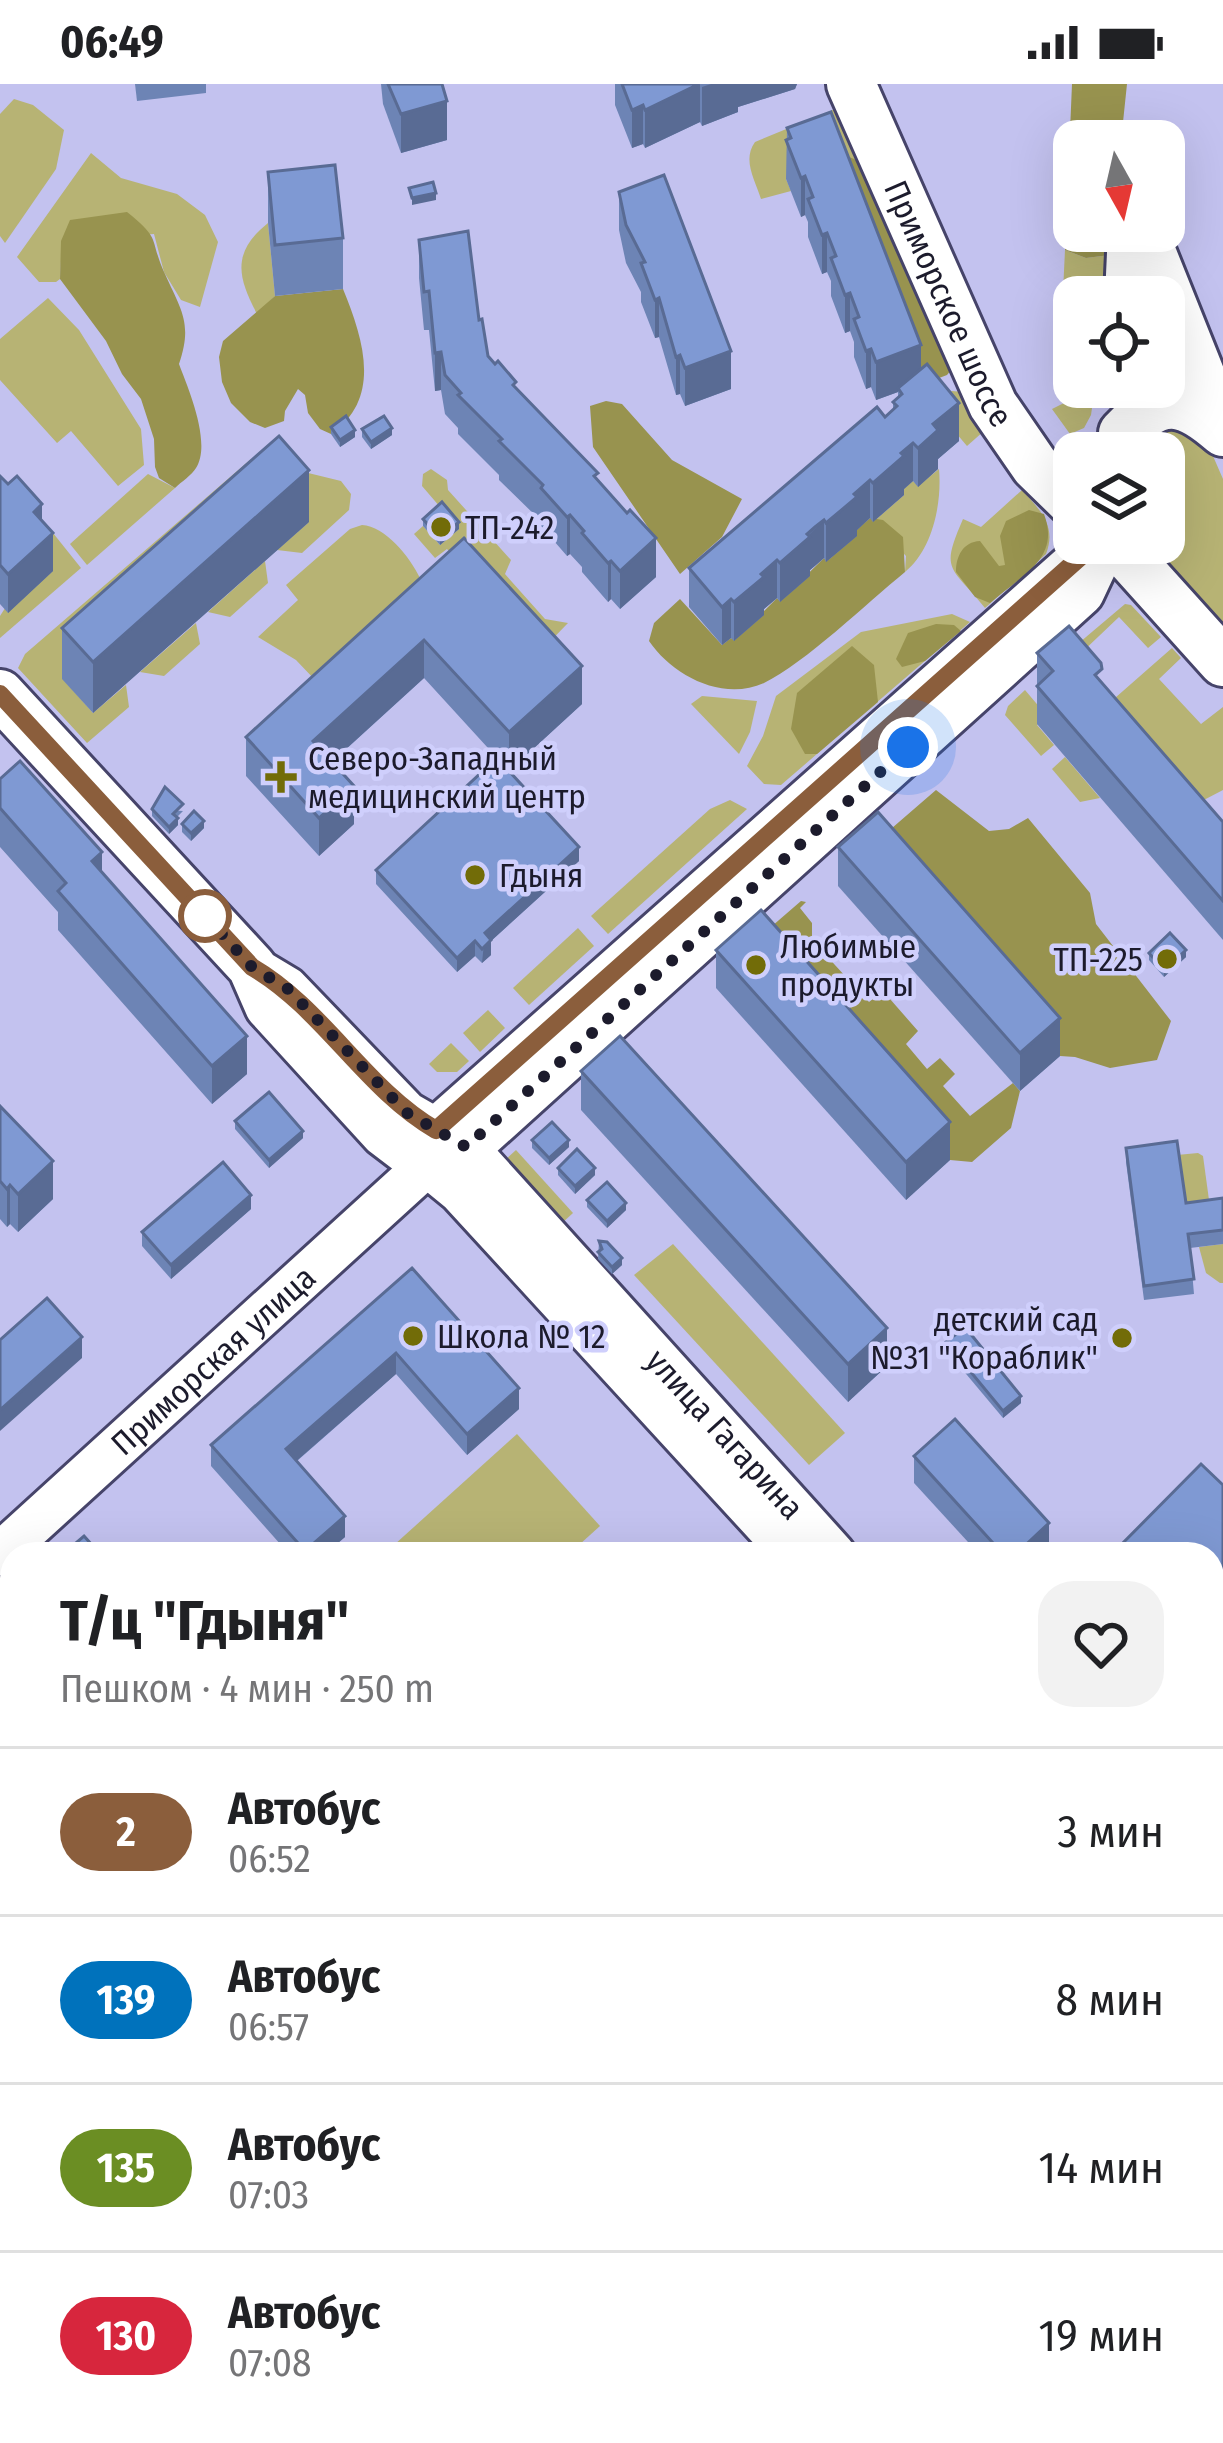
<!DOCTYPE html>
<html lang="ru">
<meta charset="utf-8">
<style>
body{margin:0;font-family:"Fira Sans Condensed",sans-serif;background:#f2f2f2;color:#202124;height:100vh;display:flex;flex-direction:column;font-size:45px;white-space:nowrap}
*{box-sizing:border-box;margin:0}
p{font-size:39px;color:#757577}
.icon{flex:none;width:66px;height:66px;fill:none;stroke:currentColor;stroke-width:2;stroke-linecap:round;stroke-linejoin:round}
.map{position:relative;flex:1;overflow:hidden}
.drawer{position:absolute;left:0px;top:1458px;width:1224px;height:903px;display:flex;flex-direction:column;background:#fff;border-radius:36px 36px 0 0;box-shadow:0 12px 48px #0002}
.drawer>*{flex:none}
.badge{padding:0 24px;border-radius:39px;font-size:42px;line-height:78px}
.needle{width:78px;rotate:172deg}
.buttons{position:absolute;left:1053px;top:36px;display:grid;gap:24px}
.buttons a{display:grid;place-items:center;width:132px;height:132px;border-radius:24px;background:#fff;box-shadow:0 12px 48px #0002;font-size:60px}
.you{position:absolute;width:60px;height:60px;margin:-30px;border:9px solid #fff;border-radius:50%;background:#1a73e8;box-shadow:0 0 0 18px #1a73e833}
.map>.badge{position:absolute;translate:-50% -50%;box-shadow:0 0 0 6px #fff}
.round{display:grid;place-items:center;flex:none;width:126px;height:126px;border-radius:36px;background:#f2f2f2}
.headline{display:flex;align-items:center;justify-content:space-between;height:204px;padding:0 60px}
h1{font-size:57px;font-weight:700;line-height:90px}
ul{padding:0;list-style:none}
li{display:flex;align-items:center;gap:36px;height:168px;padding:0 60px;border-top:3px solid #e0e0e0}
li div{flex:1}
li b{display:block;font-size:45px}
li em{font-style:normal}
li .badge{min-width:132px;font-weight:700;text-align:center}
.status{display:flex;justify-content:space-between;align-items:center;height:84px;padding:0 60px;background:#fff;direction:ltr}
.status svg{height:33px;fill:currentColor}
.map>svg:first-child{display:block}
.green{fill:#b7b374}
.forest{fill:#98934f}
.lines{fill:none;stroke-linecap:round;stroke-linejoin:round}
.secondary-casing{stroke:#46446a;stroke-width:48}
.primary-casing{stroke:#46446a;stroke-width:54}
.secondary{stroke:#fff;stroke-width:42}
.primary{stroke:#fff;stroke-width:48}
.wall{fill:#6d84b5}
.shaded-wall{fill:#596b94}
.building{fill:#7f99d3;stroke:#596b94;stroke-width:3}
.line-casing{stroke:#fff;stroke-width:27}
.line{stroke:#8b5e3c;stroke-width:18}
.walk{stroke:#1c1b2c;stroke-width:12;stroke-dasharray:0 21.6}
.poi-dot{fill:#726c08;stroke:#cfcffc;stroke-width:4.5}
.stop-dot{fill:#fff;stroke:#8b5e3c;stroke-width:6}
.labels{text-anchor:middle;stroke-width:9;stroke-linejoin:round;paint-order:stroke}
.street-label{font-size:33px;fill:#1c1b2c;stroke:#cfcffc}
.poi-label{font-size:33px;fill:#1c1b2c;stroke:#cfcffc;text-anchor:start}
</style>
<div class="status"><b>06:49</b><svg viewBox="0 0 49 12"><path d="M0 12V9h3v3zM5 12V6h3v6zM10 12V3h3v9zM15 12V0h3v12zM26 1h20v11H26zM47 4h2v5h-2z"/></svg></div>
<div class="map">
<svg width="1223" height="2359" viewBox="0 0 1223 2359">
<rect width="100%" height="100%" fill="#c3c2ef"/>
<g class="green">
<polygon points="14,15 33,21 64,46 56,85 5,159 0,152 0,30"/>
<path d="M835 25H842L867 80 786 95 791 107 761 115C755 96 742 76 755 58Z"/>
<polygon points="91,69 121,94 177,110 205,131 218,158 200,223 181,216 164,188 154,150 62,157 60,195 56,198 39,198 17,173"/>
<path d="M268 139 275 212 257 230C237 192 232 168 268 139Z"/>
<polygon points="1065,166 1086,174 1110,171 1106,213 1074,213 1074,303 1095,303 1091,331 1084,344 1070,350 1052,325 1078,312 1060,271"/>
<polygon points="48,214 79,246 141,345 144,381 118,402 71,347 57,359 0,296 0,255"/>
<polygon points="952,307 963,308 984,347 967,362 929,317"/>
<polygon points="1167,338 1206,356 1223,395 1223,549 1174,492 1161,459 1164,459 1164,369 1140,369 1144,356"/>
<polygon points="251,375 341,397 351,410 349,426 302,469 277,466 309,438 63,595 93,629 126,601 129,623 87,659 18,584 25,570"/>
<polygon points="431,385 447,396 448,406 511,476 505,490 545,535 568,539 537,571 447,465 435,474 414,450 423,442 440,461 459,445 422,402 423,390"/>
<path d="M939 385C942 419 933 465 905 488L906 472 873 438 904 411 901 407 913 397 918 402Z"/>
<polygon points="148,390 175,404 87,481 70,460"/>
<path d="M1022 406C1040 426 1057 442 1046 470L985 524C950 481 940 488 963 435L981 443Z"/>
<path d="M362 441C385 442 410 473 420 494L417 505 316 597 296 576 258 553 298 516 286 501 350 445Z"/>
<polygon points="53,449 81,484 0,554 0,532"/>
<polygon points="265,477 268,499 230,533 208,528"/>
<polygon points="1125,520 1131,521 1161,553 1148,564 1119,533 1078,572 1115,614 1172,564 1181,574 1159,595 1201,640 1223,623 1223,706 1200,718 1073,574 1073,564"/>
<polygon points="952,530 970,538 781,701 764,700 747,682 763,652 776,612 861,548"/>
<polygon points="196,539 200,560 164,592 140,588"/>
<polygon points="1025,606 1047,632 1037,641 1054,661 1041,672 1005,631 1008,622"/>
<polygon points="702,612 757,617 750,648 739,670 691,620"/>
<polygon points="1065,673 1100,714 1080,718 1052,685"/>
<polygon points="730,716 747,725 608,850 591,832 710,725"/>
<polygon points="578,844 594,862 529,921 513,904"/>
<polygon points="488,926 505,944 480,968 463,949"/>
<polygon points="451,959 469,977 457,988 437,988 429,980"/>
<polygon points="516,1066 573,1129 561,1140 504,1077"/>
<polygon points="1198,1069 1203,1072 1209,1116 1184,1119 1177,1071"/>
<polygon points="673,1160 845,1349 809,1381 634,1191"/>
<polygon points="1223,1160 1223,1199 1220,1199 1206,1189 1199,1163"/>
<polygon points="517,1350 600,1442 569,1470 384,1470"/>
<polygon points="12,1666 12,1720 0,1731 0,1677"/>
<polygon points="12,2014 12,2087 0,2083 0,2019"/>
</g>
<g class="forest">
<polygon points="1072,0 1127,0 1121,57 1074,57 1074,147 1112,147 1110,171 1086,174 1065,166"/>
<polygon points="831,66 867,80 955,281 947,291 926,299"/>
<path d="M127 128C163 157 148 153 165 190 181 226 193 239 179 280 188 304 212 359 196 384 192 391 181 398 175 404L159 394 155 383 154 355 141 315 122 290 106 257 60 195 61 157 70 136Z"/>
<path d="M343 205C363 254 383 314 331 350L320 345 308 329 305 311 298 305 285 327 284 337 265 344 250 338 231 319 222 298 219 273 223 257 275 212Z"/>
<polygon points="606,317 622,320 672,376 742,415 722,453 680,490 593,363 590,322"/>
<path d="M1029 426 1044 430C1061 475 1021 492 990 519L975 513 956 488C956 472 963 458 980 457L999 482 1005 481 1000 452 1006 437Z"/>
<path d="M870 434 883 436 903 453 905 488C867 519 805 579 764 599 722 618 672 591 649 557L654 539 680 515 722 561 731 554 735 556 777 514 780 517 824 474 827 477 856 452 854 448Z"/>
<polygon points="936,540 954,541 961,547 925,577 902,583 896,575 908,549"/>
<polygon points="852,562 874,581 878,618 817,670 805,670 791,645 797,609"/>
<polygon points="936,706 989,747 1009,745 1028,734 1090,809 1096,840 1171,937 1157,976 1110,984 1075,973 1060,972 878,766 877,757"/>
<polygon points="801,817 806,818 800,824 812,839 812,856 869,918 883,907 918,947 906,960 927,985 940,974 955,990 943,1002 970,1032 1013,999 1020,1007 1011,1044 972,1078 950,1076 761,865 764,849"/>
</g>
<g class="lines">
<g class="secondary-casing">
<g id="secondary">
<path id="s1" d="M252 883 287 904 407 1029 466 1063 834 1470"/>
<polyline points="427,1081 460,1108 792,1470"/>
<path id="s2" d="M0 1470 427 1081 436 1045 1096 459"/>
<polyline points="1212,1880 1223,1892"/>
<polyline points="1212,1925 1223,1937"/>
</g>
</g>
<g class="primary-casing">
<g id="primary">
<path id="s3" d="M851 0 993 321 1035 382 1074 420"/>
<polyline points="1143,147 1223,347"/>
<polyline points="1129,213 1132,147"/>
<path d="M1123 349C1161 309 1184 314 1223 348"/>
<polyline points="1116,459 1223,578"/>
<polyline points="0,610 252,883 269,922 385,1049 427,1081 466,1063 1080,508 1103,459"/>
</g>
</g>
<use href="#secondary" class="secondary"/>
<use href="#primary" class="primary"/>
</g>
<g class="wall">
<polygon points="135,0 206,0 206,9 137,17"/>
<polygon points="381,0 442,0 447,56 401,69 383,20"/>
<polygon points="615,0 797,0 795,5 738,23 738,28 702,42 700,38 645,64 643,60 632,64 615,21"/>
<polygon points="787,44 959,357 938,375 938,385 918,403 913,397 904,405 904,411 873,438 870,434 857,446 857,452 826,478 824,474 815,482 810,486 810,492 780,518 777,514 764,525 764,531 734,557 731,554 722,561 689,523 689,484 885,333 893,326 893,318 898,314 898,308 876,316 871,303 866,305 854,273 854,258 850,247 845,249 831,212 831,197 827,188 822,190 808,153 808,138 805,131 801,133 786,95"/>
<polygon points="268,88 343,154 343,205 275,212 268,139"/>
<polygon points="619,108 731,305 685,322 680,310 676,311 659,253 655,254 641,218 641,208 626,179 619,146"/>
<polygon points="419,156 479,236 488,272 598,396 656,493 620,525 611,515 608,518 582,488 582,483 570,470 567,472 541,442 541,437 499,396 499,391 458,350 458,344 445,330 441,306 435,307 429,246 424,246 419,194"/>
<polygon points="331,343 355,353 340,363 331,350"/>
<polygon points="362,345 392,351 371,365 362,353"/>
<polygon points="0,392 42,437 53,487 8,529 0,520"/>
<polygon points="423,435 459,445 440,461 423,442"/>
<polygon points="309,438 93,629 62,595 62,544"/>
<polygon points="464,454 582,620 509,687 424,594 332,678 354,740 319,772 246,692 246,653"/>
<polygon points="1037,569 1102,599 1223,738 1223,856 1037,640"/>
<polygon points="0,695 102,788 247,990 212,1020 58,846 58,828 0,763"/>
<polygon points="152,725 183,727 177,733 178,741 169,750 152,732"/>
<polygon points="182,740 204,744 191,757 182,748"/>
<polygon points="838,763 1060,972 1020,1007 838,802"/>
<polygon points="579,777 491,857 491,871 482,879 475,872 457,888 376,800 376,786"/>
<polygon points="716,866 950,1076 906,1116 716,904"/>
<polygon points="1149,869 1186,873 1164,893 1149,876"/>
<polygon points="581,987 887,1282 848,1318 581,1026"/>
<polygon points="0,1022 53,1115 18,1148 10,1140 7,1143 0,1135"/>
<polygon points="235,1037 303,1054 269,1084 235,1045"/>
<polygon points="532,1056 569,1063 549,1081 532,1064"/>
<polygon points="1126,1064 1186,1119 1223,1114 1223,1160 1190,1164 1194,1210 1144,1216 1126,1078"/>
<polygon points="558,1084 595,1091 575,1110 558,1091"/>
<polygon points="587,1116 626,1126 607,1144 587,1123"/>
<polygon points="251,1125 171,1195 142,1162 142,1148"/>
<polygon points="599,1157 622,1181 612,1190 598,1175"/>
<polygon points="412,1184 519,1325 467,1371 396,1290 297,1377 345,1453 325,1470 289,1470 211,1382 211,1361"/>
<polygon points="946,1258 1021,1319 1003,1334 946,1266"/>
<polygon points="914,1372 1049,1467 1046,1470 979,1470 914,1399"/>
<polygon points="1212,1712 1223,1713 1223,1818 1212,1806"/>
<polygon points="399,2349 489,2349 495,2359 405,2359"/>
<polygon points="595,2349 685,2349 691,2359 601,2359"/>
<polygon points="798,2349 885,2349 891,2359 804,2359"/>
<polygon points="1045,2349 1124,2349 1131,2359 1051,2359"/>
</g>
<g class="shaded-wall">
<polygon points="700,0 700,38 645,64 645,26"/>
<polygon points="711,0 797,0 795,5 738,23 738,28 702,42 702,3"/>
<polygon points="447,17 447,56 401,69 401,30"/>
<polygon points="643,21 643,60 632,64 632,26"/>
<polygon points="805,92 805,131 801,133 801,94"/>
<polygon points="436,109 436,116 412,121 412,114"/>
<polygon points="827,149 827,188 822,190 822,151"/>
<polygon points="850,209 850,247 845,249 845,211"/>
<polygon points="659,214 659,253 655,254 655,216"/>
<polygon points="921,261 921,299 898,304 898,308 876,316 876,278"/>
<polygon points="871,265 871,303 866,305 866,267"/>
<polygon points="731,267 731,305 685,322 685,284"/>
<polygon points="441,268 441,306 435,307 435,269"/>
<polygon points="680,271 680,310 676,311 676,273"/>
<polygon points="959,319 959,357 938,375 938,385 918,403 918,364 933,340"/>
<polygon points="392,344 392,351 371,365 371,358"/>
<polygon points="355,346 355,353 340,363 340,356"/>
<polygon points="913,359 913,397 904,405 904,411 873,438 873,399"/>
<polygon points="309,386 309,438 93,629 93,578"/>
<polygon points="870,396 870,434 857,446 857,452 826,478 826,439"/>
<polygon points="42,420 42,458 53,449 53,487 8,529 8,490 34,428"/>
<polygon points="570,431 570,470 567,472 567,433"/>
<polygon points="824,436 824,474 810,486 810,492 780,518 780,479"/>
<polygon points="459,438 459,445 440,461 440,454"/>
<polygon points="656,454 656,493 620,525 620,487"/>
<polygon points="777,476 777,514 764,525 764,531 734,557 734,518 761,490"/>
<polygon points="611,477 611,515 608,518 608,479"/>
<polygon points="731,515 731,554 722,561 722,523"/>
<polygon points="424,556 424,594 313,695 313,657"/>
<polygon points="582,582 582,620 509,687 509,648"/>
<polygon points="354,702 354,740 319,772 319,734"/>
<polygon points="178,734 178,741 169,750 169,743"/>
<polygon points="204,737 204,744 191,757 191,749"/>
<polygon points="579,763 579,777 491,857 491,871 482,879 485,849"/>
<polygon points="102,768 102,807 92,777"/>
<polygon points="475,857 475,872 457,888 457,874"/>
<polygon points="1186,866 1186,873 1164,893 1164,886"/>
<polygon points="1060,934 1060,972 1020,1007 1020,969"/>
<polygon points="247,952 247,990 212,1020 212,982"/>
<polygon points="950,1038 950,1076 906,1116 906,1078"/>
<polygon points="303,1047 303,1054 269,1084 269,1076"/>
<polygon points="569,1056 569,1063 549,1081 549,1074"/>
<polygon points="53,1077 53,1115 18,1148 18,1110"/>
<polygon points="595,1084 595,1091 575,1110 575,1102"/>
<polygon points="10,1101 10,1140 7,1143 7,1105"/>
<polygon points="251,1111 251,1125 171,1195 171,1181"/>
<polygon points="626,1119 626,1126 607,1144 607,1137"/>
<polygon points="622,1174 622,1181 612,1190 612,1183"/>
<polygon points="887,1244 887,1282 848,1318 848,1280"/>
<polygon points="82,1253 82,1274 0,1347 0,1326"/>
<polygon points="396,1269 396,1290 286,1386 286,1365"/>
<polygon points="519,1304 519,1325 467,1371 467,1350"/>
<polygon points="1021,1312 1021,1319 1003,1334 1003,1327"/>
<polygon points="345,1432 345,1453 325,1470 305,1470 305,1467"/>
<polygon points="1049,1439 1049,1467 1046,1470 1016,1470"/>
<polygon points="12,1573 12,1611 0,1622 0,1584"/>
<polygon points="12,1912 12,1963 0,1967 0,1916"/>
<polygon points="299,2349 310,2349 297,2357"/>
</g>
<g class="building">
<polygon points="388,0 442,0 447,17 401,30"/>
<polygon points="622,0 699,0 645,26 643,21 632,26"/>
<polygon points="831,28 921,261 876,278 871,265 866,267 854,235 859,233 850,209 845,211 831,174 836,172 827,149 822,151 808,115 813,113 805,92 801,94 786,56 791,54 787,44"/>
<polygon points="335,81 343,154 275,161 268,88"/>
<polygon points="664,91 731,267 685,284 680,271 676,273 659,214 655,216 641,179 645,178 626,141 619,108"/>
<polygon points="433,98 436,109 412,114 409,104"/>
<polygon points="468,147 479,236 482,235 488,272 495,280 498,277 516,298 513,301 598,389 594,392 627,429 630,426 656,454 620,487 611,477 608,479 582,449 584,447 570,431 567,433 541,404 543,401 499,357 502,355 458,311 461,309 445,291 441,268 435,269 429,207 424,208 419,156"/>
<polygon points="927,280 959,319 933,340 938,346 918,364 913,359 901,369 904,372 873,399 870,396 854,410 857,413 826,439 824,436 815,443 807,450 810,453 780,479 777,476 761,490 764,493 734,518 731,515 722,523 689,484 877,323 885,333 897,322 893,318 902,310 898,304"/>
<polygon points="346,332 355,346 340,356 331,343"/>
<polygon points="384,332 392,344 371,358 362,345"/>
<polygon points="279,352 309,386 93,578 62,544"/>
<polygon points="0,392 8,400 17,392 42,420 34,428 53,449 8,490 0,481"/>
<polygon points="442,418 459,438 440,454 423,435"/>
<polygon points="464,454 582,582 509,648 424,556 313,657 354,702 319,734 246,653"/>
<polygon points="1069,542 1101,579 1102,585 1095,591 1223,738 1223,817 1037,602 1053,587 1037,569"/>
<polygon points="497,674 579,763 485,849 491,856 482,865 475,857 457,874 376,786"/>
<polygon points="20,677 102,768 92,777 247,952 212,982 58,807 66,799 0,724 0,695"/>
<polygon points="165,703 183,720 173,730 178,734 169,743 152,725"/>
<polygon points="194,727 204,737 191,749 182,740"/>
<polygon points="878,728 1060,934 1020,969 838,763"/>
<polygon points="761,826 950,1038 906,1078 716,866"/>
<polygon points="1170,849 1186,866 1164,886 1149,869"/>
<polygon points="620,952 887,1244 848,1280 581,987"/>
<polygon points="269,1008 303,1047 269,1076 235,1037"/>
<polygon points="0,1022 53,1077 18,1110 10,1101 7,1105 0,1097"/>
<polygon points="552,1038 569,1056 549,1074 532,1056"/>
<polygon points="1177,1057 1186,1119 1223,1114 1223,1146 1188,1150 1194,1195 1144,1202 1126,1064"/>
<polygon points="577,1065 595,1084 575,1102 558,1084"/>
<polygon points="223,1078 251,1111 171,1181 142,1148"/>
<polygon points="607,1098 626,1119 607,1137 587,1116"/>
<polygon points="599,1157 607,1158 622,1174 612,1183 598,1168 602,1165"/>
<polygon points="412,1184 519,1304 467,1350 396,1269 286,1365 345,1432 305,1467 211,1361"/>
<polygon points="47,1214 82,1253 0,1326 0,1256"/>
<polygon points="965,1243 1021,1312 1003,1327 946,1258"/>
<polygon points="955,1335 1049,1439 1016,1470 1003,1470 914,1372"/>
<polygon points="1201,1380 1223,1401 1223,1488 1219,1484 1212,1491 1212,1470 1112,1470"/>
<polygon points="84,1452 100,1470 63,1470"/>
<polygon points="12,1516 12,1573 0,1584 0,1526"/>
<polygon points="1218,1707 1223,1713 1223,1804 1212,1792 1212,1712"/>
<polygon points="12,1840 12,1912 0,1916 0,1844"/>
<polygon points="424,2349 489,2349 495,2359 430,2359"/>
<polygon points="619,2349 685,2349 691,2359 626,2359"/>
<polygon points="822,2349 885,2349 891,2359 829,2359"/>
<polygon points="1071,2349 1124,2349 1131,2359 1077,2359"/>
</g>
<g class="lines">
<g class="line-casing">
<path id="line" d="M0 610 252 883C324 925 364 1004 436 1046L1096 459"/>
</g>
<use href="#line" class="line"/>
<polyline class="walk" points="205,832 199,825 252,883 287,904 407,1029 466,1063 908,663"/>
</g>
<g class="poi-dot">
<circle cx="441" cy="443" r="12"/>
<path d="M275 675h12v12h12v12h-12v12h-12v-12h-12v-12h12z"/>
<circle cx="475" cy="791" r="12"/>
<circle cx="1167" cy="875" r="12"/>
<circle cx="756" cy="881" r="12"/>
<circle cx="413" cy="1252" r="12"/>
<circle cx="1122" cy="1254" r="12"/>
</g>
<circle class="stop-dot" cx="205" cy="832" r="24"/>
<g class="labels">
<g class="street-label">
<text dy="12" stroke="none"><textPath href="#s3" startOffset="240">Приморское шоссе</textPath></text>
<text dy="12" stroke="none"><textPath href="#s2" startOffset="288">Приморская улица</textPath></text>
<text dy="12" stroke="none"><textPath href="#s1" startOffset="669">улица Гагарина</textPath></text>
</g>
<g class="poi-label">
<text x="465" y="455">ТП-242</text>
<text x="308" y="686">Северо-Западный<tspan x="308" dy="38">медицинский центр</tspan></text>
<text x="499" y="803">Гдыня</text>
<text x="780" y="874">Любимые<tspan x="780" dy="38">продукты</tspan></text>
<text x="1143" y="887" text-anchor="end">ТП-225</text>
<text x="1098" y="1247" text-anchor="end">детский сад<tspan x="1098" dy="38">№31 "Кораблик"</tspan></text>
<text x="437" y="1264">Школа № 12</text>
</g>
</g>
</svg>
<div class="buttons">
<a><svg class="needle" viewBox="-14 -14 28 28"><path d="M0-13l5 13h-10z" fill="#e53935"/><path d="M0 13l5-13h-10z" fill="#757577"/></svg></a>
<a><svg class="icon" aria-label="locate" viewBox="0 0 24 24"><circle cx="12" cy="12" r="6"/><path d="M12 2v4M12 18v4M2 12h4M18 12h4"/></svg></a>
<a><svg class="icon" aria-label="layers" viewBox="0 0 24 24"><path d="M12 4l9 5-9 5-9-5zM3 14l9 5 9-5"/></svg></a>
</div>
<div class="you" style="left:908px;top:663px"></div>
<section class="drawer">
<div class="headline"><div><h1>Т/ц &quot;Гдыня&quot;</h1><p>Пешком · 4 мин · 250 m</p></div><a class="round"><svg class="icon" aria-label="heart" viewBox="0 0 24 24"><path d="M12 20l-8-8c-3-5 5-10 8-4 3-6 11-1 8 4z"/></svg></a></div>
<ul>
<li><span class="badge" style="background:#8b5e3c;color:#fff">2</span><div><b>Автобус</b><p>06:52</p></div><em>3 мин</em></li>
<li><span class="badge" style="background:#0072bc;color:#fff">139</span><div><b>Автобус</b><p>06:57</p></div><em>8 мин</em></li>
<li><span class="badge" style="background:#6b8e23;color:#fff">135</span><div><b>Автобус</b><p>07:03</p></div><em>14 мин</em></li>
<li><span class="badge" style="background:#d7263d;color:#fff">130</span><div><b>Автобус</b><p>07:08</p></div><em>19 мин</em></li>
</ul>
</section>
</div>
